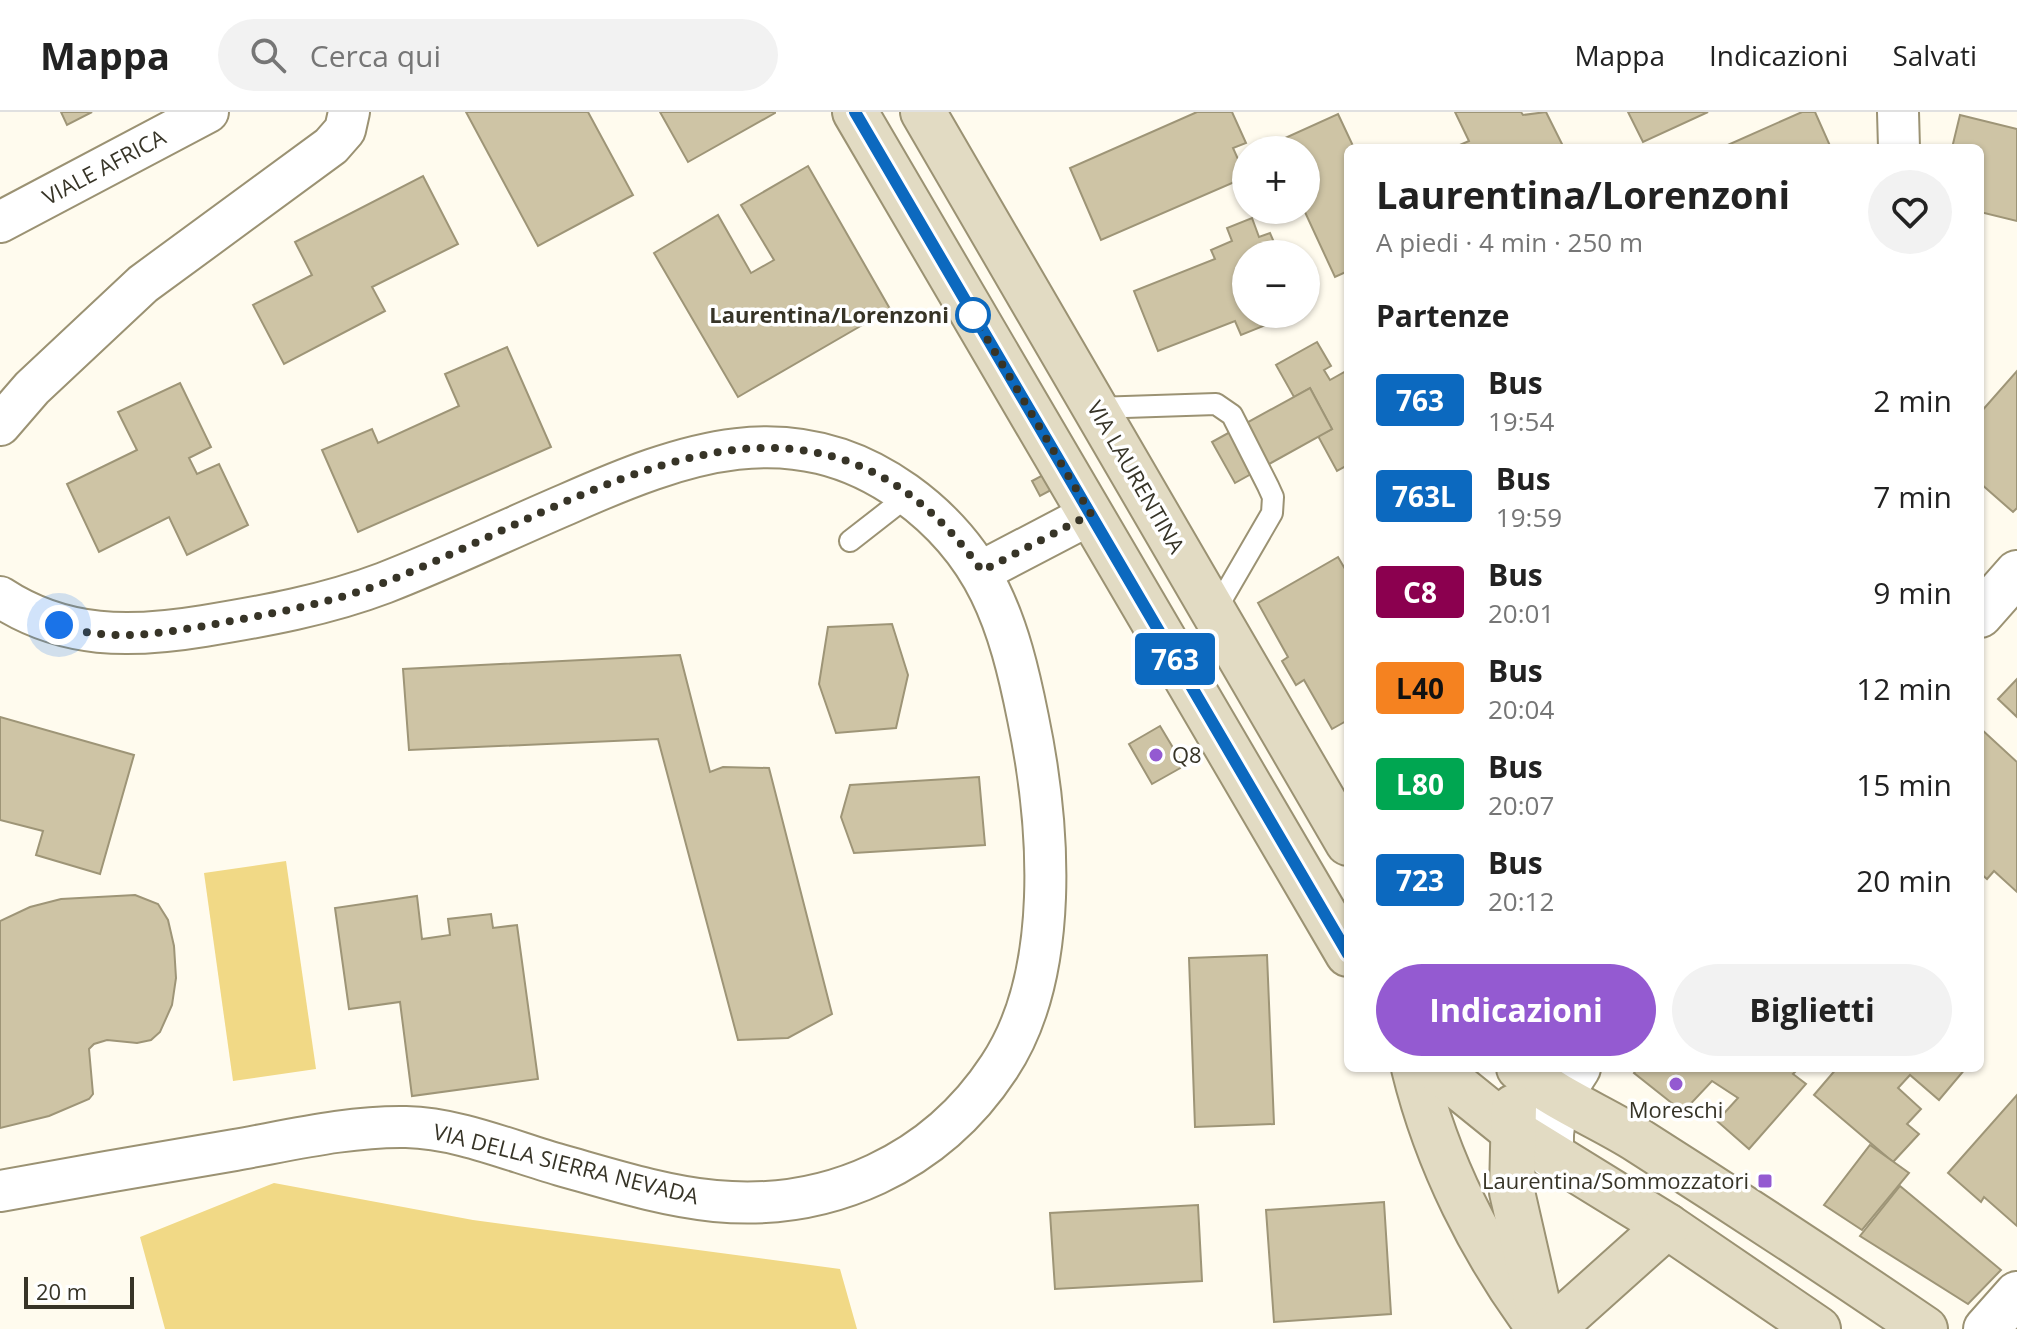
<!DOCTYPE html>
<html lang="it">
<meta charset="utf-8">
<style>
body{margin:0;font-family:"Open Sans",sans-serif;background:#f2f2f2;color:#222;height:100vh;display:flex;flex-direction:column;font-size:30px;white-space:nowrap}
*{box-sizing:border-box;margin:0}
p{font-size:26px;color:#767676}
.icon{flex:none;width:44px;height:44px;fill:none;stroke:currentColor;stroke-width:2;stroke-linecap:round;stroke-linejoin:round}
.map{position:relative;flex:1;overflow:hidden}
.side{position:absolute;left:1344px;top:32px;width:640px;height:928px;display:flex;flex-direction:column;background:#fff;border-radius:12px;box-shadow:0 2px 6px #0004}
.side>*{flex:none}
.badge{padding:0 16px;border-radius:6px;font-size:28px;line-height:52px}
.controls{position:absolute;left:1232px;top:24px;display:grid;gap:16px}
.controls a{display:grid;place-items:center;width:88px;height:88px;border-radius:50%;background:#fff;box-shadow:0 2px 6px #0004;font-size:40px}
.scale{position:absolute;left:24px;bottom:20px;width:110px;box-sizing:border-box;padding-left:8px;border:4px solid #373427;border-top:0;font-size:22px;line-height:28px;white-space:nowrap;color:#373427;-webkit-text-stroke:6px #fff;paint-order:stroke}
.you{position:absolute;width:40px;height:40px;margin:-20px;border:6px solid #fff;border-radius:50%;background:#1a73e8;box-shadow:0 0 0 12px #1a73e833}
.map>.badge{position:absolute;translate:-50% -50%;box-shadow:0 0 0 4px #fff}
h2{padding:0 32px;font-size:30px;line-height:72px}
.round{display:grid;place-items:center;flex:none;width:84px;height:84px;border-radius:42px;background:#f2f2f2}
.headline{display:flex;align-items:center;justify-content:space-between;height:136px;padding:0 32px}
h1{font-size:38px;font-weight:700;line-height:60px}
.primary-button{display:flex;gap:16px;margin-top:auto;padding:16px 32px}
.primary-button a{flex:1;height:92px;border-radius:48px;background:#945ad1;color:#fff;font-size:32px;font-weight:700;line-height:92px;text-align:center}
.primary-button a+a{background:#f2f2f2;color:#222}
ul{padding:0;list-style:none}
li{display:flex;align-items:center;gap:24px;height:96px;padding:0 32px}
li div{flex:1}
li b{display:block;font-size:30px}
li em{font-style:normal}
li .badge{min-width:88px;font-weight:700;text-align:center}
header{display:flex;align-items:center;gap:48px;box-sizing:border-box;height:112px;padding:0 40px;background:#fff;border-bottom:2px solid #e0e0e0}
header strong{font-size:38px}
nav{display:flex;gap:44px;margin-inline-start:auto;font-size:28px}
.search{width:560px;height:72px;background:#f2f2f2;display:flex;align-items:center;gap:20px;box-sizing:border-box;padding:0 28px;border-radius:44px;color:#767676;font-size:30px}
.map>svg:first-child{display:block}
.green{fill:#f1d986}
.building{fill:#cec4a5;stroke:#9e9577;stroke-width:2}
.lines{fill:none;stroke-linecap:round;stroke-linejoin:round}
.service-casing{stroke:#9b9273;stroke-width:24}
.minor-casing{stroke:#9b9273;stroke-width:44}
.tertiary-casing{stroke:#9b9273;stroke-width:48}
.secondary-casing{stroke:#9b9273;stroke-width:48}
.service{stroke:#fff;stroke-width:20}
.minor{stroke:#fff;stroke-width:40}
.tertiary{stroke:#fff;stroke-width:44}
.secondary{stroke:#e2dbc3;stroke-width:44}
.line-casing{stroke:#fff;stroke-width:18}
.line{stroke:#0c69bf;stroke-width:12}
.walk{stroke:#373427;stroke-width:8;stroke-dasharray:0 14.4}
.stop-dot{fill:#fff;stroke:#0c69bf;stroke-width:4}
.poi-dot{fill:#945ad1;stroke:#fff;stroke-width:3}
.labels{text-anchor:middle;stroke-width:7;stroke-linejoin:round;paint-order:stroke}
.street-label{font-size:22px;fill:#373427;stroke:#fff}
.stop-label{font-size:22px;font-weight:bold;fill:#373427;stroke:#fff;text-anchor:end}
.poi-label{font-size:22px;fill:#373427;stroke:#fff;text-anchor:start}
</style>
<header>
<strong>Mappa</strong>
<div class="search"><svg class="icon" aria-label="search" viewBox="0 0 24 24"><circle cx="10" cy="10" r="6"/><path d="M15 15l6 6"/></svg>Cerca qui</div>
<nav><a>Mappa</a><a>Indicazioni</a><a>Salvati</a></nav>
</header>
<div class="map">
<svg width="2017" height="1217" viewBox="0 0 2017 1217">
<rect width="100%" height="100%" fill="#fffbee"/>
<g class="green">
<polygon points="286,749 316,957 233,969 204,761"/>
<polygon points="274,1071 473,1108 840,1157 857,1217 165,1217 140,1125"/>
</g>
<g class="building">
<polygon points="61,0 92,0 67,13"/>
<polygon points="466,0 588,0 633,83 538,134"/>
<polygon points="660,0 775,0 775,1 688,50"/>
<polygon points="1197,0 1232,0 1246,31 1233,36 1246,65 1101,128 1070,56"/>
<polygon points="1455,0 1521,0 1523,3 1546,0 1564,36 1453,36 1469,29"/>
<polygon points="1628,0 1708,0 1643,30"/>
<polygon points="1802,0 1815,0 1831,36 1721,36"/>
<polygon points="1338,2 1354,36 1348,36 1348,159 1335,165 1304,98 1306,38 1277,38 1274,31"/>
<polygon points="1960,3 2017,17 2017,109 1980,100 1980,36 1952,36"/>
<polygon points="808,54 890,197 738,285 654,141 718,103 751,161 774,148 741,93"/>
<polygon points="423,64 458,132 372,175 385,199 284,252 253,193 312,163 295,130"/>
<polygon points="1252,106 1259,125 1270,121 1279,142 1246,142 1246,202 1293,202 1241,223 1235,209 1158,239 1134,179 1215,147 1211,138 1232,129 1227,116"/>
<polygon points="1317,230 1331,254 1324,258 1330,268 1348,258 1348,353 1337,359 1318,324 1332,317 1310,276 1294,285 1276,253"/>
<polygon points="507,235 551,335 358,420 322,338 372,317 378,331 459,294 445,262"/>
<polygon points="2017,259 2017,396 2013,400 1980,371 1980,301"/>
<polygon points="180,271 211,335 189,346 197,362 219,352 248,413 187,443 169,405 99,440 67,372 137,338 118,300"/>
<polygon points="1310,276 1332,317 1235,371 1212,330"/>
<polygon points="1043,363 1051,378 1040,384 1032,369"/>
<polygon points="1338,445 1348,462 1348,608 1332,617 1304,568 1296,573 1282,549 1288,545 1258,491"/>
<polygon points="892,512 908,563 896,616 836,621 819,572 828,515"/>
<polygon points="680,543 710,660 723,655 769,656 832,902 788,926 738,928 658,627 409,638 403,557"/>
<polygon points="2017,567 2017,605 1998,587"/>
<polygon points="0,605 134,643 100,762 36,743 43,719 0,708"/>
<polygon points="1160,614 1184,654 1152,672 1129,632"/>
<polygon points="1980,616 2017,650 2017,780 1994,759 1987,767 1980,761"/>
<polygon points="979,665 985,733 854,741 841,705 850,673"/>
<polygon points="135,783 158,792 168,808 174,834 176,866 172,893 160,920 151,928 137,931 107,928 94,932 89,937 93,982 89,987 49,1004 0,1016 0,809 30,795 61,787"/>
<polygon points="417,784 422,827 450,823 448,807 491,802 493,816 517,813 538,967 412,984 400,890 349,897 335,796"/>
<polygon points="1267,843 1274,1012 1195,1015 1189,846"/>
<polygon points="1638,956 1799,956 1793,962 1806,972 1749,1037 1717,1009 1738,986 1712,969 1683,1000 1634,961"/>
<polygon points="1837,956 1966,956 1939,988 1910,963 1898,976 1921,997 1907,1012 1919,1022 1893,1050 1814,983"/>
<polygon points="2017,983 2017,1114 1984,1085 1981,1090 1948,1061"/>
<polygon points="1870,1033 1909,1061 1862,1118 1824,1093"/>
<polygon points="1900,1074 2001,1158 1968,1192 1860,1124"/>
<polygon points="1384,1090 1391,1202 1274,1210 1266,1098"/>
<polygon points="1198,1093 1202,1169 1055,1177 1050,1101"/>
</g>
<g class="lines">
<g class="service-casing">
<g id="service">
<polyline points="1095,296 1216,292 1232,303 1268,374 1273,385 1272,401 1214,501"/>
<polyline points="850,429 909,383"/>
</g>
</g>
<g class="minor-casing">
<g id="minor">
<polyline points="1898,0 1899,36"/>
<polyline points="0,110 208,0"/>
<polyline points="0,313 32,276 143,172 331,34 345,18 349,0"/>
<polyline points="982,459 1091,402"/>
<path d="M0 485C64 527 131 526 204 514 265 504 326 493 384 471 446 447 506 418 567 392 682 341 792 300 905 381 987 440 1009 511 1028 606 1050 712 1061 862 999 955 936 1051 829 1100 715 1089 663 1084 610 1067 560 1053 511 1039 458 1016 406 1015 349 1014 291 1028 235 1038 157 1051 78 1065 0 1079"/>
</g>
</g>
<g class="tertiary-casing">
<g id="tertiary">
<polyline points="1980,503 2017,461"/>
<path d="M1552 1045C1547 1009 1558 986 1578 956"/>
<polyline points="1986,1217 2017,1182"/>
</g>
</g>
<g class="secondary-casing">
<g id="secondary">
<polyline points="855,0 1348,842"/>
<polyline points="923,0 1348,731"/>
<path d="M1414 956C1437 1050 1482 1140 1540 1217"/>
<polyline points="1435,956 1513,1019 1667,1114 1818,1217"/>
<path d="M1519 956C1554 987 1600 1004 1639 1029 1735 1090 1831 1153 1925 1217"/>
<polyline points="1514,995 1512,1080 1541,1207"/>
<polyline points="1552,1217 1667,1114"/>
</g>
</g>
<use href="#service" class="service"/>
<use href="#minor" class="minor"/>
<use href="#tertiary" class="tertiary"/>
<use href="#secondary" class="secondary"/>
</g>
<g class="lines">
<g class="line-casing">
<polyline id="line" points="855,0 1348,842"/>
</g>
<use href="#line" class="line"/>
<path class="walk" d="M59 513C109 531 164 521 215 512 275 501 334 491 391 468 594 386 812 222 982 459L1091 402 973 203"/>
</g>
<circle class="stop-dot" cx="973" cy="203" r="16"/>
<g class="poi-dot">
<circle cx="1156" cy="643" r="8"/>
<circle cx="1676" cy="972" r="8"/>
<rect x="1757" y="1061" width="16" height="16" rx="4"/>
</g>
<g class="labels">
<g class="street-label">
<text transform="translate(104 55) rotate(-28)" y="8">VIALE AFRICA</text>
<text transform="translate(1136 365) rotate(60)" y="8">VIA LAURENTINA</text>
<text transform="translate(566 1052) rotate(14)" y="8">VIA DELLA SIERRA NEVADA</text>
</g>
<g class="stop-label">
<text x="949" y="211">Laurentina/Lorenzoni</text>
</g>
<g class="poi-label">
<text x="1172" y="651">Q8</text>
<text x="1676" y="1006" text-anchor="middle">Moreschi</text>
<text x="1749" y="1077" text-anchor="end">Laurentina/Sommozzatori</text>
</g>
</g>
</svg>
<div class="controls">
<a>+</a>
<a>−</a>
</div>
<div class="scale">20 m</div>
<div class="you" style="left:59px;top:513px"></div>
<b class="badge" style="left:1175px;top:547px;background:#0c69bf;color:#fff">763</b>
<section class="side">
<div class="headline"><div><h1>Laurentina/Lorenzoni</h1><p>A piedi · 4 min · 250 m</p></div><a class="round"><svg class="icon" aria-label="heart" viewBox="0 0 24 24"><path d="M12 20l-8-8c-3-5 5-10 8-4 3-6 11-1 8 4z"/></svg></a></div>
<h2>Partenze</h2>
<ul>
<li><span class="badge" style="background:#0c69bf;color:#fff">763</span><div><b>Bus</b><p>19:54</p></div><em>2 min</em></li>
<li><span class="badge" style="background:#0c69bf;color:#fff">763L</span><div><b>Bus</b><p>19:59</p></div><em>7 min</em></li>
<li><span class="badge" style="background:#8b004f;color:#fff">C8</span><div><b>Bus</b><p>20:01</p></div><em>9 min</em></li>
<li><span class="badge" style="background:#f58220;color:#111">L40</span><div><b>Bus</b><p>20:04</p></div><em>12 min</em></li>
<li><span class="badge" style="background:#00a651;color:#fff">L80</span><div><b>Bus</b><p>20:07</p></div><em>15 min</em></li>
<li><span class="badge" style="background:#0c69bf;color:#fff">723</span><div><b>Bus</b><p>20:12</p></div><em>20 min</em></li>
</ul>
<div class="primary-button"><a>Indicazioni</a><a>Biglietti</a></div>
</section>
</div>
